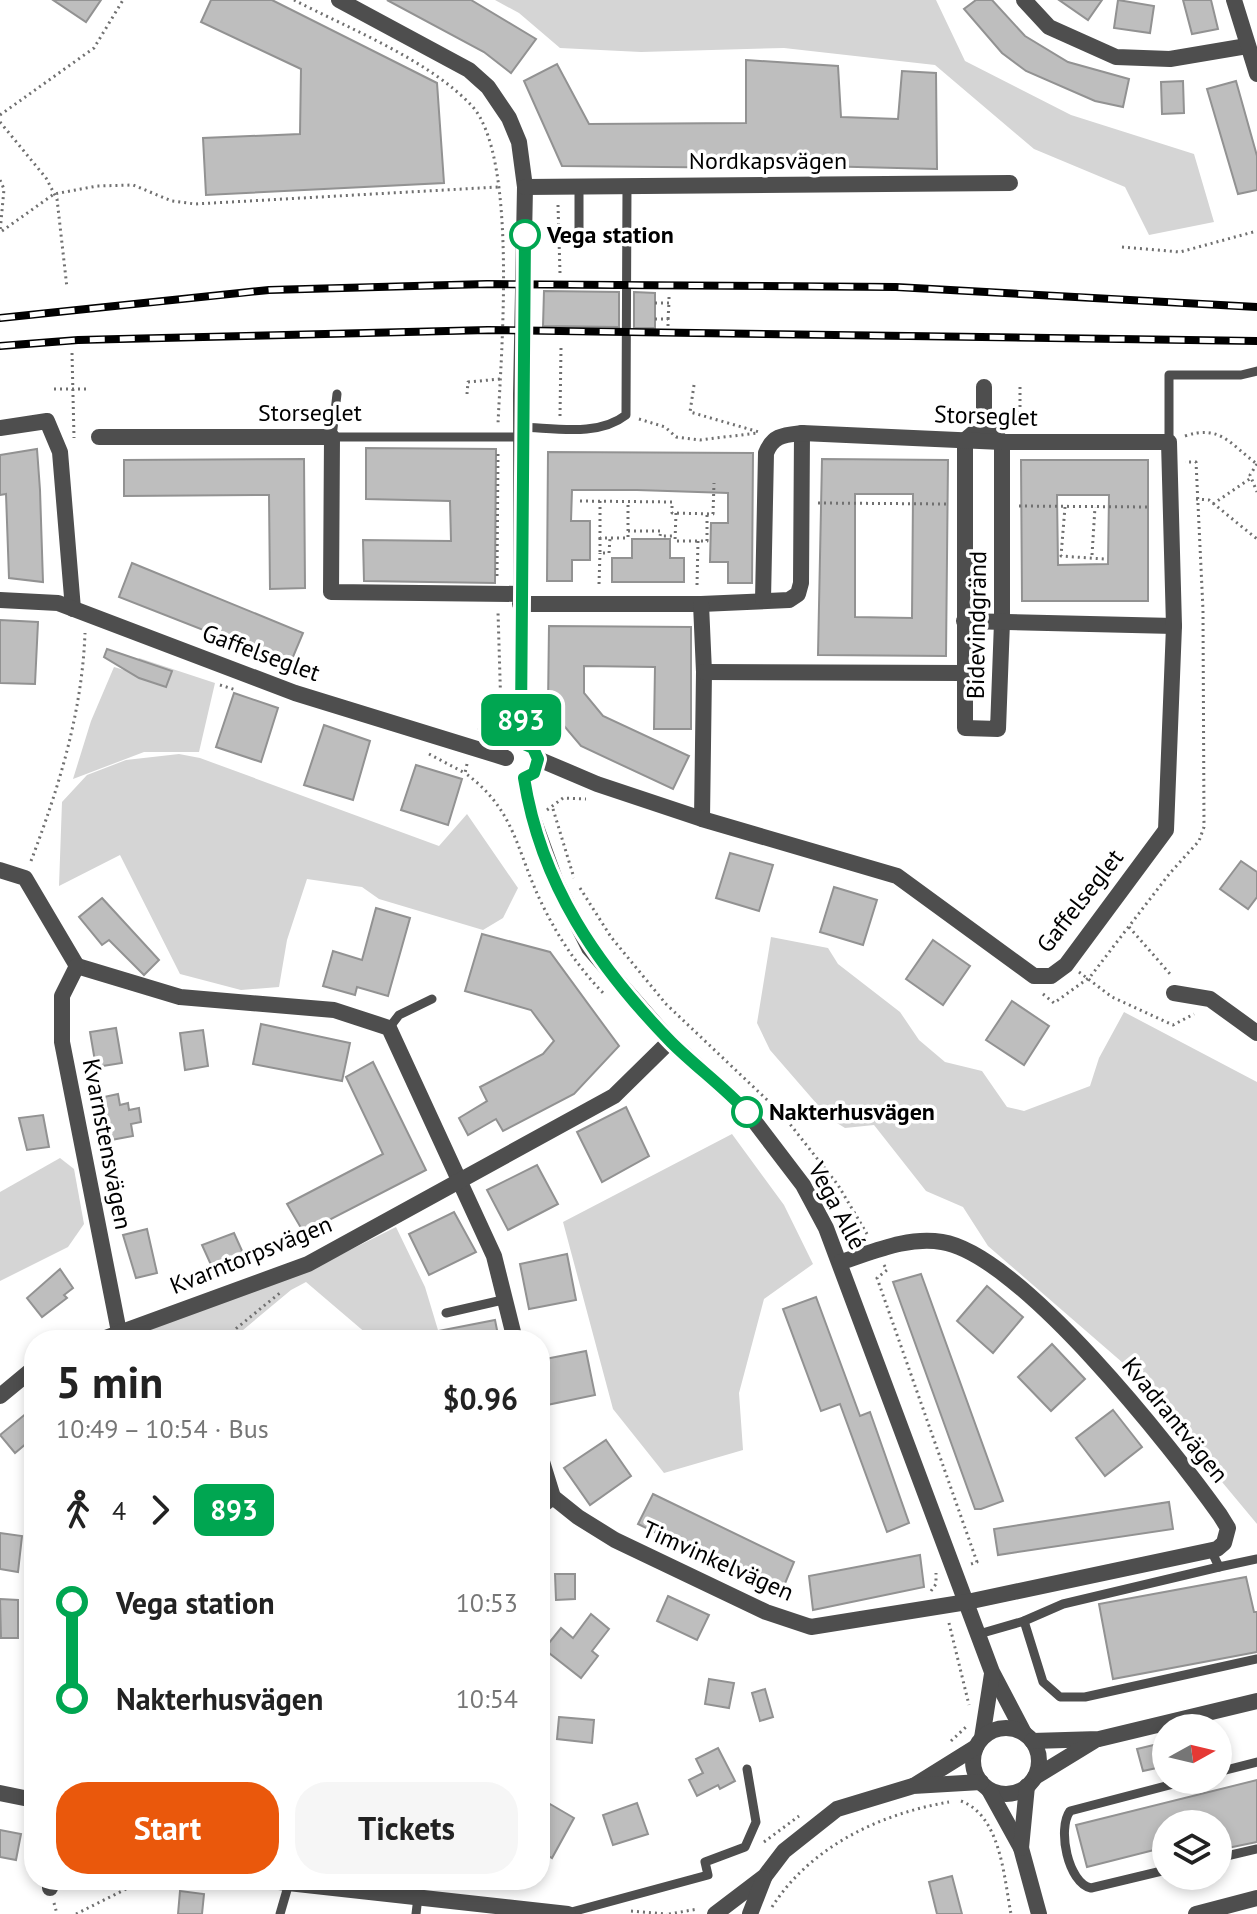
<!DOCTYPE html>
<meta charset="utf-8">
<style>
body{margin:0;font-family:"PT Sans",sans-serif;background:#f6f6f6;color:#222;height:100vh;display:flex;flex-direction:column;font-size:30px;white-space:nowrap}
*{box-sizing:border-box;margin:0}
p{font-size:26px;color:#767676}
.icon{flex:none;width:44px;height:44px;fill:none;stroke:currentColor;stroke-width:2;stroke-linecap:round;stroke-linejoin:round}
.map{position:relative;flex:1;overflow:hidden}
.side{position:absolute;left:24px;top:1330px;width:526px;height:560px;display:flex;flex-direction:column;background:#fff;border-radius:32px;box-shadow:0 4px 12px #0003}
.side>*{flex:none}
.badge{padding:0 16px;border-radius:12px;font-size:28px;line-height:52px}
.needle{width:52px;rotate:82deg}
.controls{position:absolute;left:1152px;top:1714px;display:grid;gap:16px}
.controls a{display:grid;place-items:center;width:80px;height:80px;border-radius:50%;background:#fff;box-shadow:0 4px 12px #0003;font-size:40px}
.map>.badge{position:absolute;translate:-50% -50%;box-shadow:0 0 0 4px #fff}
.legs{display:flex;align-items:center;gap:12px;height:88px;padding:0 32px;font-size:26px}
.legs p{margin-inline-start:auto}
.summary{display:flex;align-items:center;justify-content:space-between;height:136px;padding:0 32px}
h1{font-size:44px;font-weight:700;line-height:60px}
.primary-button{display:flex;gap:16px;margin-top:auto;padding:16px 32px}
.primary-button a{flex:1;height:92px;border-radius:32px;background:#ea580c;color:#fff;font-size:32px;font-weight:700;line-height:92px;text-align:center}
.primary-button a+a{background:#f6f6f6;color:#222}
ul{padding:0 32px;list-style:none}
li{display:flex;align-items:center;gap:28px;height:96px;font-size:30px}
li i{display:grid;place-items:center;width:12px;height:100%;margin:0 10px;background:currentColor}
li i::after{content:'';width:20px;height:20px;margin:-10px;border:6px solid;border-radius:50%;background:#fff}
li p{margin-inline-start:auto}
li:first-child i{background:linear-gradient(#0000 50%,currentColor 0)}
li:last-child i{background:linear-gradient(currentColor 50%,#0000 0)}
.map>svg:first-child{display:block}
.green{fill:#d5d5d5}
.building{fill:#bebebe;stroke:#929292;stroke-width:2;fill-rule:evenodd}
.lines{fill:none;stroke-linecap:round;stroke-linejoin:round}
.path{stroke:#707070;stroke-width:3;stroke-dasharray:2 4;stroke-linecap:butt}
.service{stroke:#4e4e4e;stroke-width:9}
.minor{stroke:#4e4e4e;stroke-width:16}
.tertiary{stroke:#4e4e4e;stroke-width:16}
.rail-casing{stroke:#000;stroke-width:8}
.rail{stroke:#fff;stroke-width:5;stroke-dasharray:15;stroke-linecap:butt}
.line-1-casing{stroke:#fff;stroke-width:18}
.line-1{stroke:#00a651;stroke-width:12}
.stop-1-dot{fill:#fff;stroke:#00a651;stroke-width:4}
.labels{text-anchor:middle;stroke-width:7;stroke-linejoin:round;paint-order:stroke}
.street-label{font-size:24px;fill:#000;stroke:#fff}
.stop-label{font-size:24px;font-weight:bold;fill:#000;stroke:#fff;text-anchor:start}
</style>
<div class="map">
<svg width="1257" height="1914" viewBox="0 0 1257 1914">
<rect width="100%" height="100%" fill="#fff"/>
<g class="green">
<polygon points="495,0 936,0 965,61 1071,115 1194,154 1214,222 1149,235 1125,187 1034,149 935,65 784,48 641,52 560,48 519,13"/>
<polygon points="139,658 215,683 199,752 144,752 73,779 91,721 114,667 131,672"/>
<polygon points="179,754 200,758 439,846 467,814 518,888 503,918 483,930 379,899 362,887 307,879 287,940 279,987 241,990 180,974 120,855 59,886 62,802 87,775 126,760"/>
<polygon points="771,937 828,948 838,964 900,1012 919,1040 945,1062 982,1071 1007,1107 1024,1111 1090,1086 1099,1058 1124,1012 1257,1082 1257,1524 1123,1363 988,1246 963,1207 926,1191 874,1125 845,1128 829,1118 770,1050 757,1023"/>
<polygon points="732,1134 784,1205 813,1264 764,1299 739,1393 743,1450 664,1473 613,1409 563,1222"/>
<polygon points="60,1158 74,1169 84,1224 68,1247 0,1281 0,1192"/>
<polygon points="396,1227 425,1287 441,1340 374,1340 306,1282 291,1290 231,1340 123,1340 328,1261"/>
</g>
<g class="building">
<polygon points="53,0 101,0 86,22"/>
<polygon points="211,0 272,0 437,83 444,183 206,195 203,138 300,134 301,69 201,22"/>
<polygon points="387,0 471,0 536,39 511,73 484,52"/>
<polygon points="976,0 992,0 1025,36 1068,62 1129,79 1123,107 1095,101 1026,71 1002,53 964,9"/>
<polygon points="1059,0 1102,0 1088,20"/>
<polygon points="1118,0 1154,6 1150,33 1114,28"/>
<polygon points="1183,0 1211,0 1218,29 1192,34"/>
<polygon points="746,60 838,66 841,117 898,119 902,71 936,73 937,169 777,165 777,168 562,166 524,81 557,64 589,124 746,123"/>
<polygon points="1183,81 1184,113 1162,114 1161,82"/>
<polygon points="1236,81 1257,156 1257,190 1238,194 1207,89"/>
<polygon points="544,291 619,292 619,327 543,326"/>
<polygon points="634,292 655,293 655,328 634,328"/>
<polygon points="366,448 496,449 495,583 364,581 363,540 451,541 450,501 366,499"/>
<polygon points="37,449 40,490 43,582 9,578 6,494 0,495 0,455"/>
<polygon points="548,452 753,453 752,583 728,583 728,562 710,562 711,523 728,523 728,493 637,490 572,490 571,521 590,521 590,560 572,560 572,581 547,581"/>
<polygon points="304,459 305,588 270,589 269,495 124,496 124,460"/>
<path d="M822 459 948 460 946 656 818 655ZM855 494H913L912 618 855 617Z"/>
<path d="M1021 460H1148V601H1022ZM1057 495H1109L1108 564 1058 565Z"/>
<polygon points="632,539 670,539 670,558 684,558 684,582 612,582 612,558 632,558"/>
<polygon points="132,563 303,633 290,664 119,597"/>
<polygon points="0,620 38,622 35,684 0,683"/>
<polygon points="549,626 691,627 691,729 654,729 655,667 584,666 584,693 603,716 689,756 673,789 581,746 548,707"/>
<polygon points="107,649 172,671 166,687 139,678 104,657"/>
<polygon points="234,693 278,708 261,762 216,747"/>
<polygon points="324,725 370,741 353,800 304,785"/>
<polygon points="416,765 462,779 448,825 401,810"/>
<polygon points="730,853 773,865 759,911 716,898"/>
<polygon points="1241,861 1257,872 1257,897 1248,909 1220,889"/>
<polygon points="834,887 877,900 863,945 820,932"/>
<polygon points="102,898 159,960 144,975 109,940 102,945 79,917"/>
<polygon points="376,908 410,918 388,996 357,987 355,995 323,986 333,951 362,960"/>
<polygon points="482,934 550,952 619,1046 574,1094 503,1131 496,1119 468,1135 459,1118 487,1101 480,1087 543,1054 554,1041 531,1010 465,991"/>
<polygon points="933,940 970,966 943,1005 906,979"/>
<polygon points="1012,1001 1049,1026 1024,1065 986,1040"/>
<polygon points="261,1024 350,1043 342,1081 253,1064"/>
<polygon points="116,1028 122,1063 96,1067 90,1032"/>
<polygon points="203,1030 208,1066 185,1070 180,1033"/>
<polygon points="373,1062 426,1170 304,1233 287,1204 383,1154 346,1077"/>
<polygon points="118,1094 120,1105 128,1103 129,1110 139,1108 141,1122 131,1124 133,1136 111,1140 104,1097"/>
<polygon points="626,1107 649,1156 602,1182 577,1132"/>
<polygon points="43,1115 49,1147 27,1150 19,1118"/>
<polygon points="537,1165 558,1204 508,1230 487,1190"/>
<polygon points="454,1212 476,1252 429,1275 409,1234"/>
<polygon points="147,1229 157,1273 136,1278 123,1235"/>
<polygon points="234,1233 243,1253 212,1267 202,1245"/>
<polygon points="567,1254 576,1300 529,1309 520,1264"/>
<polygon points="60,1269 73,1288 64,1295 67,1298 42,1317 27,1298"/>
<polygon points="921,1274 1003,1501 981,1509 975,1509 893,1282"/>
<polygon points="987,1286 1023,1317 993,1353 957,1321"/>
<polygon points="816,1297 860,1416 870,1412 909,1523 887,1532 840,1404 821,1411 783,1309"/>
<polygon points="495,1320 499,1340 429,1340 428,1333"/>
<polygon points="1052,1344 1085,1379 1051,1411 1018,1377"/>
<polygon points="586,1351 595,1395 547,1405 540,1360"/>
<polygon points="34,1407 34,1437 15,1453 0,1435"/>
<polygon points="1113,1410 1142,1447 1105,1476 1076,1438"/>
<polygon points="606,1440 631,1476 590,1505 564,1468"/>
<polygon points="653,1494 794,1562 781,1593 638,1524"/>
<polygon points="1169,1502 1173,1529 998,1555 994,1529"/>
<polygon points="0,1533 22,1536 18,1572 0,1569"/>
<polygon points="920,1555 924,1587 813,1610 809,1576"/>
<polygon points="555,1574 575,1574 575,1599 556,1600"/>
<polygon points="1246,1577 1254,1612 1257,1612 1257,1652 1113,1679 1099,1604"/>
<polygon points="668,1596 709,1615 697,1640 657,1621"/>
<polygon points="0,1599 18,1600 18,1638 1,1638"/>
<polygon points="591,1614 609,1629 592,1651 598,1656 581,1678 544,1649 561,1628 573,1638"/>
<polygon points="709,1679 734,1683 729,1708 705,1704"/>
<polygon points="765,1689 773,1717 760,1721 752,1693"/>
<polygon points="559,1717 594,1720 592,1743 557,1739"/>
<polygon points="1166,1742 1166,1766 1143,1771 1137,1749"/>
<polygon points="718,1748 735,1781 720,1789 718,1785 697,1796 689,1780 703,1773 696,1759"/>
<polygon points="1257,1780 1257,1842 1218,1850 1218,1824 1166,1824 1166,1847 1087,1867 1076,1825"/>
<polygon points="637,1803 648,1834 613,1845 603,1815"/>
<polygon points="550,1804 574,1818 552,1858 540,1851 540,1822"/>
<polygon points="0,1830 21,1834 16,1860 0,1857"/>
<polygon points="952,1876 962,1914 937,1914 929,1882"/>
<polygon points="180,1891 204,1894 202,1914 178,1914"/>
</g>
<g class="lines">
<g class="path">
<path d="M294 0C350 29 429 60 472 106 518 157 501 354 498 424"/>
<polyline points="0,115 94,48 123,0"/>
<polyline points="0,122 46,178 57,199 67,288"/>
<polyline points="0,180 4,189 0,232"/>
<polyline points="558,205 560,273"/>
<polyline points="2,231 54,194 97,186 133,185 172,201 195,204 498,187"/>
<polyline points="1122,247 1180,252 1257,231"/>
<polyline points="655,303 669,303 669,293"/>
<polyline points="655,319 668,319 668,328"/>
<polyline points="668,319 669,303"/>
<polyline points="72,353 74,438"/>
<polyline points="694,385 690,412 759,432"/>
<polyline points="1020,387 1020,427"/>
<polyline points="54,389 90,389"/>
<polyline points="467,394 468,382 500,379"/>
<polyline points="560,416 561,348"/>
<polyline points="639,419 665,427 676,437 700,440 757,433"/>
<path d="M1185 436C1220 424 1230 444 1257 464"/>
<polyline points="1257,464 1250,475 1257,492"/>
<polyline points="1196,499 1209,500 1257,539"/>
<polyline points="580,501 672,502 672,513 713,514 714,483"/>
<polyline points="600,501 600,538 628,538 628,501"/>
<polyline points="818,503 947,504"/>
<polyline points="1213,504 1251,478"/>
<polyline points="1019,506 1151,507"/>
<polyline points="1065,507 1061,556 1104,559"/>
<polyline points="676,513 675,541 707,541 707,514"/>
<polyline points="628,531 661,531 660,536 675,536"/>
<polyline points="600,538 600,553 609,553 610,538"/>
<polyline points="1092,555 1095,507"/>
<polyline points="497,576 498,452"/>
<polyline points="599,584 600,553"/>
<polyline points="697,585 698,541"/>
<polyline points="220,685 236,690"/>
<polyline points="478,730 496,719 501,711 498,612"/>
<polyline points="429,754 465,773"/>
<path d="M467 764 465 773C516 810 516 851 542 904 559 939 578 967 605 995"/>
<polyline points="553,809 574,878"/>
<polyline points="547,810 563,798 586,799"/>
<path d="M31 861C59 787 82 713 85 633"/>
<polyline points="580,888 611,937 666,1004 782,1114 838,1185 867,1234"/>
<polyline points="1129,927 1171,975"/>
<polyline points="1079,972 1112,997 1173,1025 1194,1014"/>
<polyline points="1043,994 1054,1003 1090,977 1170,873 1199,841 1204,827 1203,610 1196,462 1185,462"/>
<polyline points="884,1265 887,1270 877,1278 977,1562 968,1565"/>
<polyline points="222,1340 281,1292"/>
<polyline points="931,1591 936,1584 936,1573"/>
<polyline points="949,1623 969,1705"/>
<polyline points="951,1741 966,1727"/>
<path d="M961 1801C1001 1816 1004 1878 1011 1914"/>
<polyline points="764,1842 799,1816"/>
<polyline points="54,1903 57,1914"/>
<path d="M772 1907C811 1846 880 1814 949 1802"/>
<polyline points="631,1911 667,1914"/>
<polyline points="76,1914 144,1880"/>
<polyline points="669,1914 698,1909"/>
</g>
<g class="service">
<polyline points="579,237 579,185"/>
<polyline points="337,394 332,437 521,437"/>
<path d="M521 427C555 428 598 437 626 415L627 184"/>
<polyline points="1169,442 1169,375 1241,375 1257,371"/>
<polyline points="389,1028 399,1015 432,999"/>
<polyline points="446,1313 507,1299"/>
<polyline points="1211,1550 1219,1567 1257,1559"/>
<polyline points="1024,1621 1063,1604 1219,1567"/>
<polyline points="979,1634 1024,1621 1043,1682 1060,1697 1085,1697 1257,1659"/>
<polyline points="1218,1772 1257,1762"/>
<polyline points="1218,1858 1257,1849"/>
<path d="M1166 1870 1091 1888C1068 1883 1057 1829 1070 1811L1189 1780"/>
<polyline points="280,1914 289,1883"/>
<polyline points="416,1914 418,1897"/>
<polyline points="564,1914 708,1875 705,1862 745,1847 756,1822 747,1769"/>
</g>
<g class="minor">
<polyline points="339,0 469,70 488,87 509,118 519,142 525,187 521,395 522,743"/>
<polyline points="1024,0 1049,27 1116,57 1170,59 1247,46"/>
<polyline points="1234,0 1257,74"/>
<polyline points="525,187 1010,183"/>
<polyline points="984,424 965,440 965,728 998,729 1002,622 1002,442 984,424 984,387"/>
<polyline points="0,428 47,421 60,452 73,609"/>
<polyline points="99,437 332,437 331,592 521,594"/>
<polyline points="0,600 58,603 295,693 506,758"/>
<polyline points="520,604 701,604 789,600 798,594 801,583 802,433"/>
<polyline points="701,604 704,672 702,819"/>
<polyline points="964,621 1174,626"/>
<polyline points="704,672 964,673"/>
<path d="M538 759 597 784 702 819 897 876 1034 976H1051L1066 965 1166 830 1174 626 1169 442H1002L802 433C784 435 773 435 766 453L763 600"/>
<polyline points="524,778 531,813 556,882 589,948 670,1041 745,1109 803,1185 826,1228 992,1672 1024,1733"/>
<polyline points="0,870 25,878 77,966"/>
<polyline points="77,966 180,997 334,1010 389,1028 494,1256 515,1340"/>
<polyline points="77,966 62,996 62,1042 119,1332"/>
<polyline points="1174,993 1210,999 1257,1033"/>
<polyline points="100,1340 308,1264 614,1096 670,1041"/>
<polyline points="0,1396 34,1368"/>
<path d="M540 1455 553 1497 578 1517 615 1540 766 1612 811 1627 967 1602 1217 1549 1224 1543 1228 1528 1220 1515C1173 1449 1020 1254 942 1242 908 1236 873 1252 841 1262"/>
<polyline points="540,1507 553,1497"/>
<polyline points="982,1738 992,1674"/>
<polyline points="0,1793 34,1800"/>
<polyline points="50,1880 50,1888"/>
<polyline points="261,1880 568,1914"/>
</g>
<g class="tertiary">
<circle cx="1006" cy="1761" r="33"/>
<polyline points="1032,1741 1099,1739 1257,1701"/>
<polyline points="1035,1777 1094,1741"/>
<polyline points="915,1785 976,1747"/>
<polyline points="989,1790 1021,1848 1039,1914"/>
<polyline points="1021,1848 1027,1786"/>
<polyline points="715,1914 765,1876 784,1851 837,1809 913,1786 981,1782"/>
<polyline points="750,1914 764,1878"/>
<polyline points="1196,1914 1257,1898"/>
</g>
<g class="rail-casing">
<g id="rail">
<polyline points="0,318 269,290 487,284 896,287 1257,307"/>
<polyline points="0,346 78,340 488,330 1257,341"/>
</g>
</g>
<use href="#rail" class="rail"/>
</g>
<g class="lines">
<g class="line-1-casing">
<path id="line-1" d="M525 235 521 720 522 743 533 748 538 759 534 773 524 778C541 885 597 966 671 1042 695 1066 724 1087 747 1112"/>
</g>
<use href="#line-1" class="line-1"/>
</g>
<g class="stop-1-dot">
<circle cx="525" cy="235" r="14"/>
<circle cx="747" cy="1112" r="14"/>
</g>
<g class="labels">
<g class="street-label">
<text x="768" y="169">Nordkapsvägen</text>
<text x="310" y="421">Storseglet</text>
<text transform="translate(986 416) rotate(2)" y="8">Storseglet</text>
<text transform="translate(977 625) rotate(-89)" y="8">Bidevindgränd</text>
<text transform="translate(261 653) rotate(20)" y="8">Gaffelseglet</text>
<text transform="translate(1080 901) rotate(-52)" y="8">Gaffelseglet</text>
<text transform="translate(107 1144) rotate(79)" y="8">Kvarnstensvägen</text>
<text transform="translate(837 1206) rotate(62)" y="8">Vega Allé</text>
<text transform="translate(251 1255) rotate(-22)" y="8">Kvarntorpsvägen</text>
<text transform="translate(1175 1420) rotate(51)" y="8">Kvadrantvägen</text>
<text transform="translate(718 1561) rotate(24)" y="8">Timvinkelvägen</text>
</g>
<g class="stop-label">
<text x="547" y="243">Vega station</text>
<text x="769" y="1120">Nakterhusvägen</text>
</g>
</g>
</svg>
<div class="controls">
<a><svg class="needle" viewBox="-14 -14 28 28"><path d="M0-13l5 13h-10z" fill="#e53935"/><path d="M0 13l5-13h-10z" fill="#767676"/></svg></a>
<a><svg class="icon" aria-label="layers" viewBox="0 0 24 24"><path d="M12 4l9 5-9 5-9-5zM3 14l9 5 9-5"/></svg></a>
</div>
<b class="badge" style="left:521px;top:720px;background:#00a651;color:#fff">893</b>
<section class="side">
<div class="summary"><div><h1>5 min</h1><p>10:49 – 10:54 · Bus</p></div><b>$0.96</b></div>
<div class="legs"><svg class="icon" aria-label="walk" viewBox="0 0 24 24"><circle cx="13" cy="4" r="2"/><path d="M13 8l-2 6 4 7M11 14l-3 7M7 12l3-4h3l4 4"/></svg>4<svg class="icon" aria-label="forward" viewBox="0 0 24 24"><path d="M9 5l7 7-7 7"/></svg><b class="badge" style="background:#00a651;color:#fff">893</b></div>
<ul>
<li><i style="color:#00a651"></i><b>Vega station</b><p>10:53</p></li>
<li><i style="color:#00a651"></i><b>Nakterhusvägen</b><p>10:54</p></li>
</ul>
<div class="primary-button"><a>Start</a><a>Tickets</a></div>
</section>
</div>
